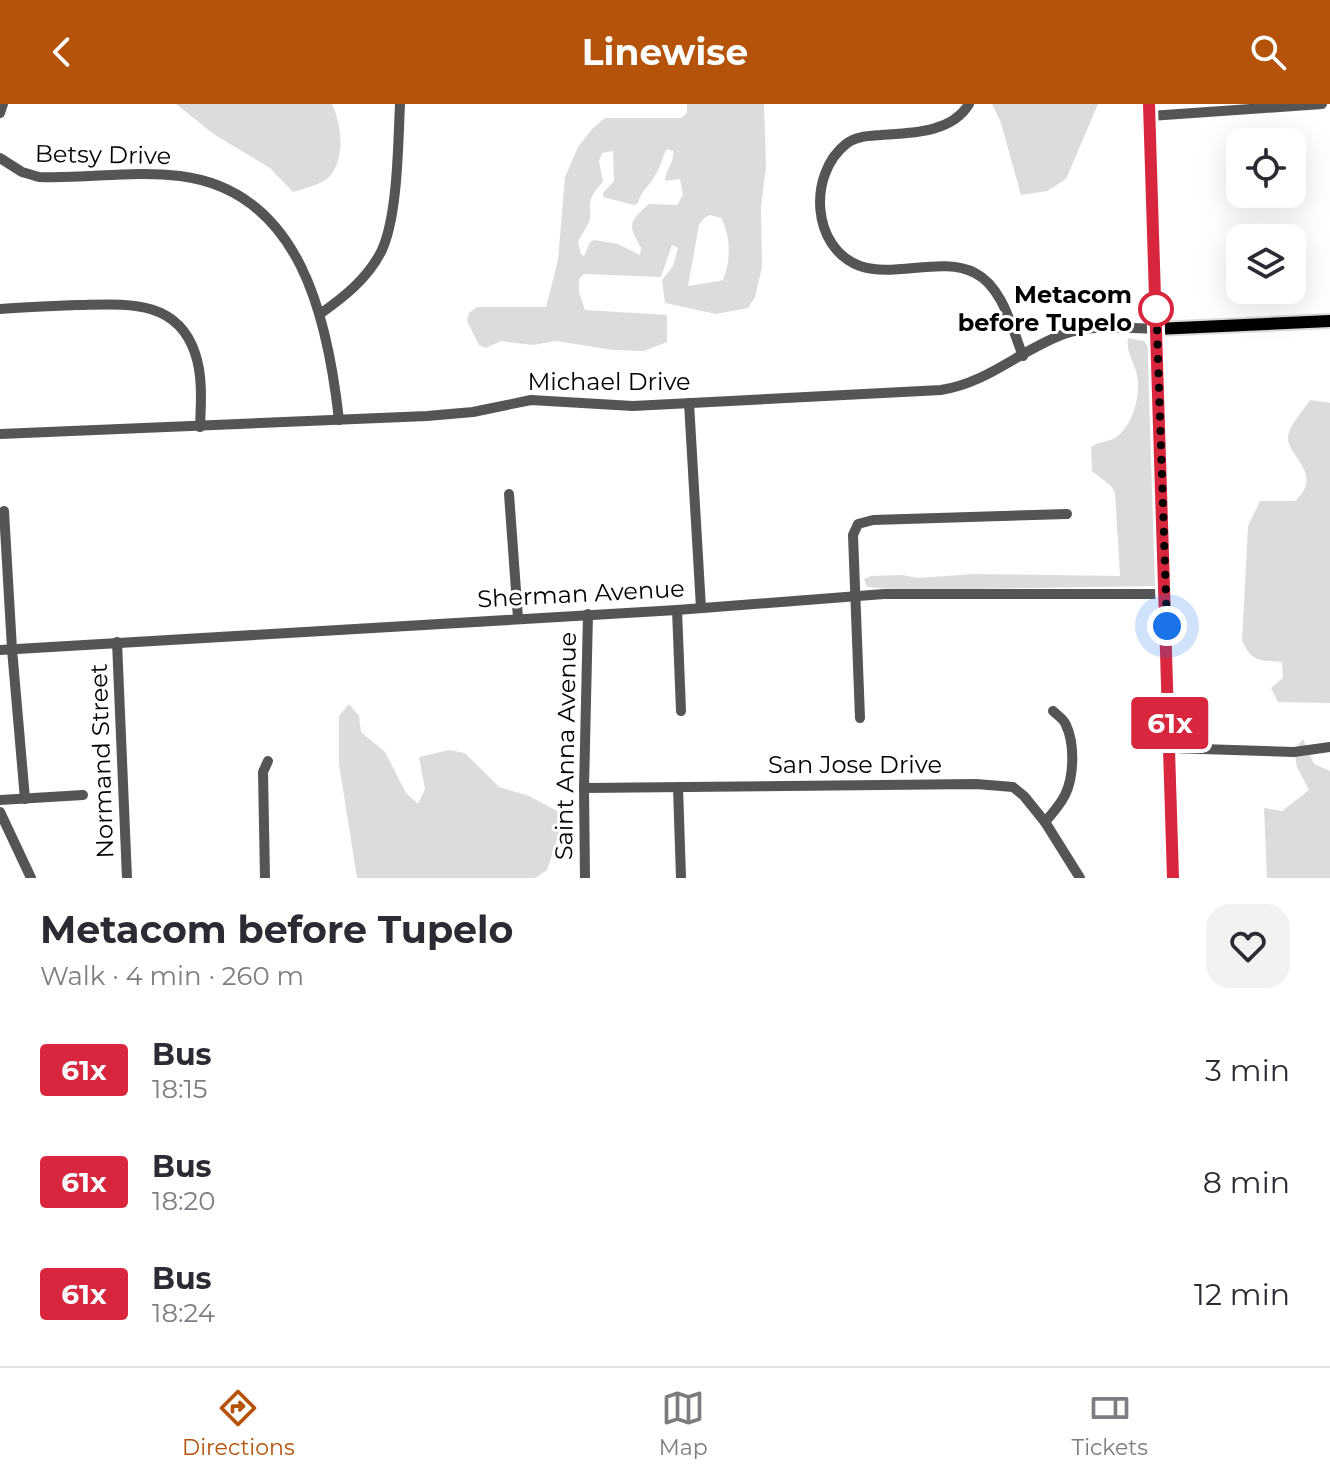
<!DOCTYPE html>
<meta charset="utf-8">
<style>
body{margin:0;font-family:Montserrat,sans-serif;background:#f2f2f3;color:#2b2b33;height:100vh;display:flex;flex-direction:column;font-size:30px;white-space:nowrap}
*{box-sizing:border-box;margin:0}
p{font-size:26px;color:#7c7c81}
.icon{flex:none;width:44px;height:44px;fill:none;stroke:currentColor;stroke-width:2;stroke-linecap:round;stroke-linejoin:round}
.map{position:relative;height:774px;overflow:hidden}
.drawer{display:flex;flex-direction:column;background:#fff;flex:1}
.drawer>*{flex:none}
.badge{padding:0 16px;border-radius:6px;font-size:28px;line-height:52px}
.tools{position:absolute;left:1226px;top:24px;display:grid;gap:16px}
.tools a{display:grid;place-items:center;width:80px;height:80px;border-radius:16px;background:#fff;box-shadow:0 8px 32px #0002;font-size:40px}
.you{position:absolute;width:40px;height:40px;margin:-20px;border:6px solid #fff;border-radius:50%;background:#1a73e8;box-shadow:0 0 0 12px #1a73e833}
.map>.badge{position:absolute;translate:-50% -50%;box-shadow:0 0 0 4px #fff}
.round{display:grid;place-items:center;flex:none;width:84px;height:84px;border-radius:24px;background:#f2f2f3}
.head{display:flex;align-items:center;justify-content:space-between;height:136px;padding:0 40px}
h1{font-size:38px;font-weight:700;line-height:60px}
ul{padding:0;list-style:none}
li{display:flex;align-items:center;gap:24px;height:112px;padding:0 40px}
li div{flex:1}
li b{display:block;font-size:30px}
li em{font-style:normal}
li .badge{min-width:88px;font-weight:700;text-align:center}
header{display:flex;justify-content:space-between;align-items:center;height:104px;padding:0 40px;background:#b45309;color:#fff;font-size:36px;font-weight:700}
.tabs{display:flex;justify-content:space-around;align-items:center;height:112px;border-top:2px solid #e1e1e2;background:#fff;font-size:22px;color:#7c7c81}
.tabs a{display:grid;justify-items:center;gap:4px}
.tabs .current{color:#b45309}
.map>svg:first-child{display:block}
.green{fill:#dcdcdc;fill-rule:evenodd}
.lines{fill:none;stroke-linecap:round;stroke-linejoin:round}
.major-casing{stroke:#dbdbdb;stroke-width:16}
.minor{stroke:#555;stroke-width:10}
.major{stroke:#000;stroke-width:12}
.line-casing{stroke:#fff;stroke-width:18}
.line{stroke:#d7263d;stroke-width:12}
.walk{stroke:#000;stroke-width:8;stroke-dasharray:0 14.4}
.stop-dot{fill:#fff;stroke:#d7263d;stroke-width:4}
.labels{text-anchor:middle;stroke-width:6;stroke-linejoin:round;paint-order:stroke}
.street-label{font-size:24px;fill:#000;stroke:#fff}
.stop-label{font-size:24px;font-weight:bold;fill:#000;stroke:#fff;text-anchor:end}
</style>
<header><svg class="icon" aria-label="back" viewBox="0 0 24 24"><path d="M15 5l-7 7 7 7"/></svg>Linewise<svg class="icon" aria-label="search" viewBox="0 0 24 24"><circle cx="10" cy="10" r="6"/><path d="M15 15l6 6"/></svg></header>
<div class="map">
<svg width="1330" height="774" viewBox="0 0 1330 774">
<rect width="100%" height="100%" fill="#fff"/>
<g class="green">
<path d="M176 0H332C341 20 345 48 333 68 326 80 306 84 293 88L270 64 215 31Z"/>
<path d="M687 0H764L766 63 761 103 762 163 755 193 748 204 716 210 665 199 662 176 673 162 678 144 672 141 661 173 584 170 579 175V188L585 206 667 211V238L644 247 613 246 556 237 533 241 501 237 486 244 479 241 467 217 469 209 477 203H546L558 156 565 73 578 43 593 24 605 14H681L687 9ZM667 45 673 47C675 58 665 66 665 77L680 75 683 91 677 101 649 100C628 118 628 121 641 144L640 151 618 140 594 136 590 138 584 152 581 150 578 138C581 131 585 126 588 120 596 106 580 101 603 78L599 57 602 49 613 47 614 77 603 89V93L634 101 638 99C641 86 650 82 656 70 661 62 662 52 667 45ZM710 111 721 114C731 133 731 156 723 176L719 177 688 182 699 121 704 114Z"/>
<polygon points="992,0 1098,0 1066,75 1047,87 1021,91 1001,19"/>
<path d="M1128 234 1144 237 1148 243 1153 259 1157 353 1152 384 1159 482 909 486 867 483 864 475 871 472 902 471 918 474 973 470 1120 472 1115 389 1111 382 1092 367 1091 343C1099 336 1111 339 1119 331 1134 317 1141 290 1137 271 1134 258 1126 248 1128 234Z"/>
<path d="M1310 296 1330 299V599L1278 598 1271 584 1283 574 1282 558C1259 556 1253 559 1242 537L1248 422 1260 397H1295C1324 370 1289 353 1288 335 1288 322 1304 306 1310 296Z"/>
<polygon points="349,600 359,612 361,628 385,648 406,689 418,700 425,685 419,653 449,646 465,649 499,683 529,692 557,707 562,721 547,766 535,774 357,774 339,660 339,612"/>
<polygon points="1303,635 1314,660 1330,667 1330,774 1267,774 1264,704 1282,707 1309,686 1297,663 1294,646"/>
</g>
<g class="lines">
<g class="major-casing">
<g id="major">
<polyline points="1149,0 1173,774"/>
<polyline points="1156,225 1330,217"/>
</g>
</g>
<g class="minor">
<path d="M969 0C952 29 911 29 881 31 869 32 856 32 846 40 808 70 811 144 860 162 894 174 943 152 975 169 1003 183 1012 225 1023 252"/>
<polyline points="0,9 3,0"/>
<polyline points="1150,12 1322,0"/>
<path d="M0 54 22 68 39 73C86 75 133 66 180 72 301 87 328 216 339 316"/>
<path d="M0 205C27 203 54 202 80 201 126 200 177 195 195 249 203 272 201 299 200 323"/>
<path d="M320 210C344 193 367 175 381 148 398 113 398 40 400 0"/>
<polyline points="689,299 701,504"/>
<path d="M0 330 427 312 473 308 531 296 633 302 941 286C988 279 1020 246 1064 230 1094 220 1126 224 1156 225"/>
<polyline points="509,390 518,514"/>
<polyline points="4,407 12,545 25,695"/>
<polyline points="677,506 681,607"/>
<polyline points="117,538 127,774"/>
<polyline points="0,546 677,506 884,490 1165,490"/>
<polyline points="860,614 853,431 858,420 873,416 1067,410"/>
<polyline points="1170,644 1294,648 1330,643"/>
<polyline points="678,683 681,774"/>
<polyline points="584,684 976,680 1013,683 1024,692 1045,718 1080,774"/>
<polyline points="0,696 83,691"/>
<polyline points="0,708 31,774"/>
<path d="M1045 718C1052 710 1060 701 1065 691 1074 673 1075 640 1066 621 1064 615 1057 611 1053 607"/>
<polyline points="265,774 263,668 268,657"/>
<polyline points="585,774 584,684 588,510"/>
</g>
<use href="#major" class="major"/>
</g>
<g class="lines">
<g class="line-casing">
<polyline id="line" points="1149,0 1173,774"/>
</g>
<use href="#line" class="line"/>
<polyline class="walk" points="1156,205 1156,194 1167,522"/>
</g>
<circle class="stop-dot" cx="1156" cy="205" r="16"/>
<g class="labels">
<g class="street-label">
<text transform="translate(103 51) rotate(1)" y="8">Betsy Drive</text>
<text x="609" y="286">Michael Drive</text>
<text transform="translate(581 490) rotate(-3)" y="8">Sherman Avenue</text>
<text transform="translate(566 642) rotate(-89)" y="8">Saint Anna Avenue</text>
<text transform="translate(102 657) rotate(-92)" y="8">Normand Street</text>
<text x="855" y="669">San Jose Drive</text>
</g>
<g class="stop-label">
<text x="1132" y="199">Metacom<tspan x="1132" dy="28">before Tupelo</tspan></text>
</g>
</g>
</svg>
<div class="tools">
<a><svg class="icon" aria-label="locate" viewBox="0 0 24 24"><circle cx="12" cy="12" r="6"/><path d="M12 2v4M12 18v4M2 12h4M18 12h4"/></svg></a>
<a><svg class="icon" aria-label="layers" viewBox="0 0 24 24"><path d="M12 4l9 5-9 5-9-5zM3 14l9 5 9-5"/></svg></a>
</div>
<div class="you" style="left:1167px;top:522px"></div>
<b class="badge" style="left:1170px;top:619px;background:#d7263d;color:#fff">61x</b>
</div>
<section class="drawer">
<div class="head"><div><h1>Metacom before Tupelo</h1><p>Walk · 4 min · 260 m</p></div><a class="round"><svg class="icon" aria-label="heart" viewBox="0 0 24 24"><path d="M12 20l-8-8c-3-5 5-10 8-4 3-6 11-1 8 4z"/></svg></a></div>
<ul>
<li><span class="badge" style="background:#d7263d;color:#fff">61x</span><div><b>Bus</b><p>18:15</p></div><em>3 min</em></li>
<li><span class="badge" style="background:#d7263d;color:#fff">61x</span><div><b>Bus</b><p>18:20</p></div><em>8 min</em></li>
<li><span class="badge" style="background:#d7263d;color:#fff">61x</span><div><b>Bus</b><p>18:24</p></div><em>12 min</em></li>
</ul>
</section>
<nav class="tabs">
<a class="current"><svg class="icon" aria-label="directions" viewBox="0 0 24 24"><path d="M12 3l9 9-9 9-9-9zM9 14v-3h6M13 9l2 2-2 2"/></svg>Directions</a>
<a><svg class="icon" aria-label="map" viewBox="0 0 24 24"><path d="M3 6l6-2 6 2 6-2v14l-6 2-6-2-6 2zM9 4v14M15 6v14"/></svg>Map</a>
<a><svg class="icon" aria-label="tickets" viewBox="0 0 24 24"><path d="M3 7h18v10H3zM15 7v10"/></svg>Tickets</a>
</nav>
